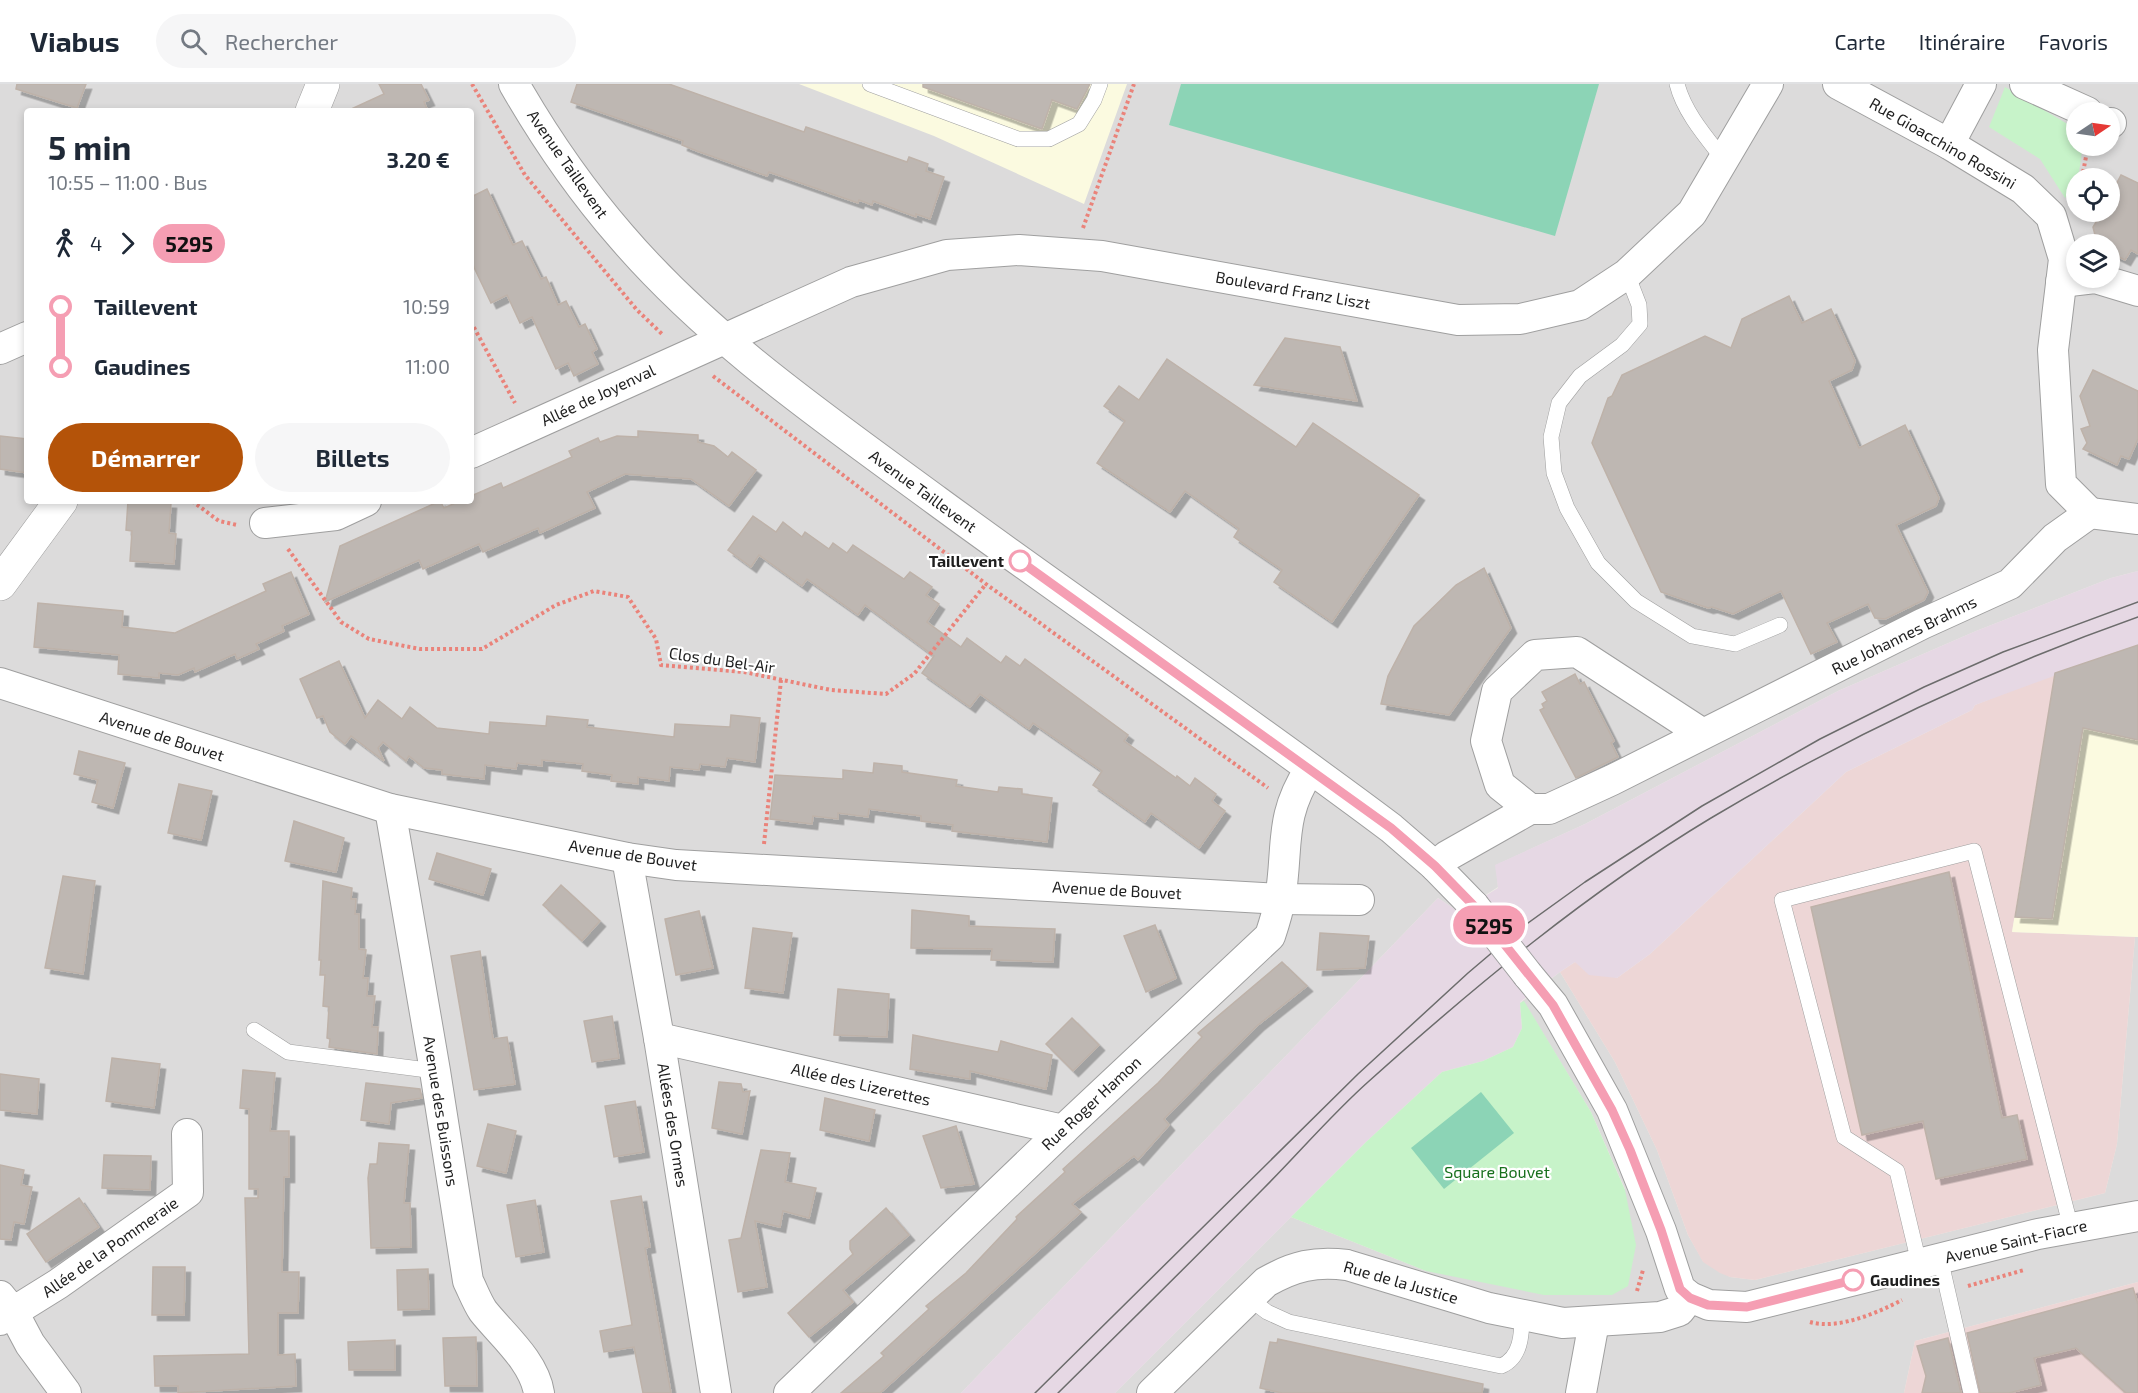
<!DOCTYPE html>
<html lang="fr">
<meta charset="utf-8">
<style>
body{margin:0;font-family:"Exo 2",sans-serif;background:#f6f6f7;color:#1f2937;height:100vh;display:flex;flex-direction:column;font-size:22px;white-space:nowrap}
*{box-sizing:border-box;margin:0}
p{font-size:20px;color:#747a83}
.icon{flex:none;width:33px;height:33px;fill:none;stroke:currentColor;stroke-width:2;stroke-linecap:round;stroke-linejoin:round}
.map{position:relative;flex:1;overflow:hidden}
.sheet{position:absolute;left:24px;top:24px;width:450px;height:396px;display:flex;flex-direction:column;background:#fff;border-radius:6px;box-shadow:0 3px 9px #0003}
.sheet>*{flex:none}
.badge{padding:0 12px;border-radius:20px;font-size:21px;line-height:39px}
.needle{width:39px;rotate:77deg}
.tools{position:absolute;left:2066px;top:18px;display:grid;gap:12px}
.tools a{display:grid;place-items:center;width:54px;height:54px;border-radius:50%;background:#fff;box-shadow:0 3px 9px #0003;font-size:30px}
.map>.badge{position:absolute;translate:-50% -50%;box-shadow:0 0 0 3px #fff}
.legs{display:flex;align-items:center;gap:9px;height:66px;padding:0 24px;font-size:20px}
.legs p{margin-inline-start:auto}
.head{display:flex;align-items:center;justify-content:space-between;height:102px;padding:0 24px}
h1{font-size:33px;font-weight:700;line-height:45px}
.primary-button{display:flex;gap:12px;margin-top:auto;padding:12px 24px}
.primary-button a{flex:1;height:69px;border-radius:36px;background:#b45309;color:#fff;font-size:24px;font-weight:700;line-height:69px;text-align:center}
.primary-button a+a{background:#f6f6f7;color:#1f2937}
ul{padding:0 24px;list-style:none}
li{display:flex;align-items:center;gap:21px;height:60px;font-size:22px}
li i{display:grid;place-items:center;width:9px;height:100%;margin:0 8px;background:currentColor}
li i::after{content:'';width:15px;height:15px;margin:-8px;border:4px solid;border-radius:50%;background:#fff}
li p{margin-inline-start:auto}
li:first-child i{background:linear-gradient(#0000 50%,currentColor 0)}
li:last-child i{background:linear-gradient(currentColor 50%,#0000 0)}
header{display:flex;align-items:center;gap:36px;box-sizing:border-box;height:84px;padding:0 30px;background:#fff;border-bottom:2px solid #e0e1e3}
header strong{font-size:28px}
nav{display:flex;gap:33px;margin-inline-start:auto;font-size:21px}
.search{width:420px;height:54px;background:#f6f6f7;display:flex;align-items:center;gap:15px;box-sizing:border-box;padding:0 21px;border-radius:33px;color:#747a83;font-size:22px}
.map>svg:first-child{display:block}
.residential{fill:#dcdbdb;fill-rule:evenodd}
.commercial{fill:#edd6d6}
.industrial{fill:#e6d8e4}
.education{fill:#fbfae0}
.park{fill:#c7f3c9}
.pitch{fill:#8cd4b6}
.building{fill:#beb7b2;stroke:#beb2a9;stroke-width:1.5;filter:url(#shadow)}
.lines{fill:none;stroke-linecap:round;stroke-linejoin:round}
.service-casing{stroke:#9f9f9f;stroke-width:16}
.minor-casing{stroke:#9f9f9f;stroke-width:32}
.tertiary-casing{stroke:#9f9f9f;stroke-width:34}
.path{stroke:#ea837a;stroke-width:4;stroke-dasharray:3 3;stroke-linecap:butt}
.service{stroke:#fff;stroke-width:15}
.minor{stroke:#fff;stroke-width:30}
.tertiary{stroke:#fff;stroke-width:33}
.tram{stroke:#6c6c6c;stroke-width:1.5}
.minor-bridge-casing{stroke:#9f9f9f;stroke-width:32;stroke-linecap:butt}
.minor-bridge{stroke:#fff;stroke-width:30}
.line-1-casing{stroke:#fff;stroke-width:14}
.line-1{stroke:#f59eb3;stroke-width:9}
.stop-1-dot{fill:#fff;stroke:#f59eb3;stroke-width:3}
.labels{text-anchor:middle;stroke-width:4.5;stroke-linejoin:round;paint-order:stroke}
.street-label{font-size:16px;fill:#1e1e1e;stroke:#fff}
.stop-label{font-size:16px;font-weight:bold;fill:#1e1e1e;stroke:#fff;text-anchor:end}
.park-label{font-size:16px;fill:#18701d;stroke:#fff}
</style>
<header>
<strong>Viabus</strong>
<div class="search"><svg class="icon" aria-label="search" viewBox="0 0 24 24"><circle cx="10" cy="10" r="6"/><path d="M15 15l6 6"/></svg>Rechercher</div>
<nav><a>Carte</a><a>Itinéraire</a><a>Favoris</a></nav>
</header>
<div class="map">
<svg width="2138" height="1309" viewBox="0 0 2138 1309">
<defs>
<filter id="shadow"><feDropShadow dx="5.5" dy="5.5" stdDeviation="0" flood-color="#0004"/></filter>
</defs>
<rect width="100%" height="100%" fill="#eeebe5"/>
<g class="residential">
<path d="M0 0H2138V487L2111 494 1976 547 1838 607 1585 740 1496 781 1498 803 1459 828 1438 814 961 1309H0ZM27 27H471V417H27ZM2076 28H2109V62H2076ZM2076 94H2109V128H2076ZM2076 160H2109V194H2076Z"/>
<polygon points="2135,853 2138,853 2138,1198 1915,1257 1904,1309 1115,1309 1291,1133 1426,1187 1625,1105 1591,1028 1524,918 1520,919 1560,888 1615,978 1657,1066 1688,1151 1703,1177 1730,1193 1755,1196 2105,1109 2117,1060"/>
</g>
<g class="commercial">
<polygon points="2055,589 2012,848 2135,853 2117,1060 2105,1109 1755,1196 1730,1193 1720,1189 1703,1178 1688,1151 1657,1066 1615,978 1560,888 1575,878 1617,894 1650,870 1846,688 1972,626 1975,621"/>
<polygon points="2138,1198 2138,1309 1904,1309 1915,1257"/>
</g>
<polygon class="industrial" points="2138,487 2138,561 1975,621 1972,626 1846,688 1650,870 1617,894 1589,891 1575,878 1560,888 1520,918 1522,944 1513,963 1483,977 1442,988 1366,1058 1115,1309 961,1309 1438,814 1459,828 1498,804 1495,781 1585,740 1838,607 1976,547 2111,494"/>
<g class="education">
<polygon points="799,0 1127,0 1084,120 934,52"/>
<polygon points="2138,561 2138,853 2012,848 2055,589"/>
</g>
<g class="park">
<path d="M2005 3 2076 45V62H2083C2079 82 2081 100 2065 114L2040 75 1989 43Z"/>
<polygon points="1524,917 1591,1028 1625,1106 1636,1161 1628,1202 1612,1211 1544,1211 1426,1187 1291,1133 1366,1058 1442,988 1483,977 1513,963 1522,944 1520,919"/>
</g>
<g class="pitch">
<polygon points="1181,0 1599,0 1555,152 1169,41"/>
<polygon points="1481,1008 1514,1049 1444,1105 1411,1064"/>
</g>
<g class="building">
<polygon points="17,0 86,0 77,24 16,5"/>
<polygon points="379,0 421,0 429,16 424,18 428,27 347,27 384,10"/>
<polygon points="577,0 669,0 804,48 806,43 907,78 909,73 928,80 926,87 944,93 930,135 916,130 916,133 873,117 872,121 859,116 858,119 769,88 767,92 697,67 682,61 683,57 571,18"/>
<polygon points="923,0 1090,0 1077,25 1052,16 1042,45 923,3"/>
<polygon points="2121,91 2138,99 2138,170 2131,166 2125,176 2109,168 2109,160 2094,160 2096,155 2093,143 2102,128 2109,128 2109,114"/>
<polygon points="487,105 513,161 522,157 541,195 546,193 558,221 566,217 579,243 585,240 597,265 592,268 598,280 574,292 568,279 556,285 532,233 520,239 507,211 491,219 471,177 471,113"/>
<polygon points="1789,212 1802,239 1831,225 1855,277 1852,286 1829,297 1859,364 1905,341 1939,414 1936,422 1896,441 1928,508 1924,516 1885,535 1875,534 1868,520 1827,539 1837,558 1811,570 1781,507 1733,530 1712,523 1708,524 1661,508 1592,359 1608,314 1612,312 1622,291 1705,252 1731,264 1742,235"/>
<polygon points="1285,254 1340,263 1357,317 1254,301"/>
<polygon points="1167,275 1296,363 1313,339 1419,411 1332,538 1274,498 1282,486 1234,453 1239,445 1185,407 1170,428 1097,379 1125,337 1104,322 1119,302 1139,316"/>
<polygon points="2093,286 2138,307 2138,355 2129,375 2121,372 2117,381 2083,365 2087,359 2081,345 2090,342 2080,312"/>
<polygon points="638,347 698,351 698,358 714,362 728,373 732,368 756,386 729,422 691,395 625,390 587,408 595,424 540,449 538,444 483,468 479,460 423,485 419,476 325,518 340,462 440,417 444,424 460,417 471,417 471,412 501,399 503,404 572,373 569,367 598,354 600,358 617,352 638,353"/>
<polygon points="0,352 27,355 27,389 0,385"/>
<polygon points="128,417 171,419 169,449 176,450 174,480 130,477 132,447 126,446"/>
<polygon points="753,432 776,448 783,438 802,453 805,448 829,465 833,459 847,469 853,461 904,495 910,488 932,503 926,511 939,520 927,538 961,563 967,554 1001,579 1006,572 1020,582 1025,575 1128,651 1124,657 1176,694 1177,692 1190,702 1195,694 1216,710 1212,717 1225,727 1199,764 1151,729 1145,738 1093,701 1102,687 1033,639 1029,645 980,610 970,623 922,589 934,572 865,521 858,531 807,495 802,502 759,471 751,483 728,466"/>
<polygon points="1484,484 1511,544 1449,631 1381,620 1388,592 1414,542 1456,501"/>
<polygon points="291,488 309,530 282,542 284,547 256,560 259,565 237,575 235,570 195,588 194,584 178,591 159,589 159,594 118,590 119,571 34,563 38,519 123,527 122,543 175,549 266,507 263,500"/>
<polygon points="2138,561 2138,656 2083,644 2052,835 2015,833 2055,589"/>
<polygon points="339,577 365,634 378,616 402,635 410,623 437,644 489,650 490,638 546,642 547,632 588,636 587,643 674,653 675,640 730,643 731,631 760,634 755,678 727,674 725,683 700,680 699,686 670,683 669,697 638,693 638,700 611,697 612,691 582,687 583,680 542,676 542,682 517,679 516,685 485,681 484,695 442,690 442,686 424,684 409,672 406,677 383,658 378,664 384,677 351,652 345,660 330,648 323,632 317,634 300,595"/>
<polygon points="1575,590 1580,600 1584,598 1614,657 1611,659 1618,673 1576,694 1540,626 1544,624 1542,620 1547,617 1542,608"/>
<polygon points="79,667 125,679 113,724 92,718 98,696 74,690"/>
<polygon points="874,679 902,682 902,688 957,696 956,702 998,708 999,703 1022,705 1022,710 1052,714 1047,758 952,747 953,741 921,737 921,732 869,725 868,733 838,729 838,735 813,732 812,740 770,735 775,691 843,695 843,686 873,689"/>
<polygon points="179,700 212,707 201,756 168,749"/>
<polygon points="294,737 344,754 336,788 285,777"/>
<polygon points="437,769 491,785 483,811 429,795"/>
<polygon points="1949,788 2002,1034 2017,1031 2027,1075 1936,1095 1923,1037 1862,1051 1811,823"/>
<polygon points="63,792 95,797 83,890 45,884"/>
<polygon points="323,797 352,804 351,815 356,815 355,830 359,830 359,865 366,866 363,894 368,894 367,912 375,912 372,943 378,943 377,970 329,963 330,955 327,954 329,923 323,922 325,891 320,891 321,876 319,876"/>
<polygon points="561,801 600,837 582,857 543,821"/>
<polygon points="912,826 969,832 969,842 1055,845 1053,878 991,876 992,865 911,864"/>
<polygon points="699,827 713,884 676,891 665,835"/>
<polygon points="1155,841 1176,894 1146,908 1124,852"/>
<polygon points="753,844 792,849 783,909 745,904"/>
<polygon points="1320,849 1369,852 1365,884 1317,886"/>
<polygon points="480,867 493,955 507,953 515,1000 474,1006 451,872"/>
<polygon points="1282,878 1307,902 1258,941 1210,988 1164,1035 1169,1041 1138,1076 1134,1072 1072,1120 1081,1128 880,1309 841,1309 884,1272 881,1269 929,1225 926,1222 966,1189 1017,1135 1016,1133 1065,1088 1063,1085 1158,999 1202,953 1198,949"/>
<polygon points="838,905 889,910 887,953 834,951"/>
<polygon points="612,932 619,974 592,978 584,937"/>
<polygon points="1072,934 1099,961 1073,987 1046,960"/>
<polygon points="913,951 998,968 1001,957 1052,971 1046,1005 970,987 970,995 910,985"/>
<polygon points="112,974 160,980 154,1024 106,1017"/>
<polygon points="243,986 275,989 270,1047 289,1047 289,1093 284,1093 282,1188 299,1188 298,1229 278,1229 278,1271 295,1270 296,1302 178,1309 178,1302 155,1302 154,1272 249,1270 245,1114 258,1114 258,1105 249,1105 249,1025 240,1024"/>
<polygon points="0,990 39,995 37,1030 0,1026"/>
<polygon points="719,998 741,1000 743,1008 750,1007 742,1050 712,1044"/>
<polygon points="366,999 420,1005 422,1014 391,1019 389,1040 361,1036"/>
<polygon points="825,1014 875,1026 869,1057 820,1046"/>
<polygon points="635,1017 644,1068 614,1073 605,1022"/>
<polygon points="488,1040 516,1047 506,1089 477,1082"/>
<polygon points="956,1042 974,1100 941,1104 923,1052"/>
<polygon points="379,1059 409,1061 404,1119 410,1119 411,1163 371,1164 368,1094 370,1080 377,1080"/>
<polygon points="761,1066 790,1069 785,1098 816,1104 809,1134 783,1127 780,1143 755,1137 767,1203 738,1208 729,1156 741,1154"/>
<polygon points="104,1071 151,1072 150,1106 102,1104"/>
<polygon points="0,1081 24,1086 21,1101 32,1103 24,1140 14,1138 11,1156 0,1155"/>
<polygon points="641,1112 650,1163 645,1164 671,1309 643,1309 634,1263 604,1268 600,1247 632,1241 611,1117"/>
<polygon points="79,1114 99,1143 46,1178 27,1150"/>
<polygon points="535,1116 544,1168 516,1173 507,1121"/>
<polygon points="886,1124 909,1151 843,1206 853,1218 809,1253 788,1229 853,1170 850,1165 850,1157"/>
<polygon points="153,1183 185,1183 184,1231 152,1231"/>
<polygon points="428,1185 429,1225 398,1226 397,1186"/>
<polygon points="2133,1204 2138,1220 2138,1309 2126,1309 2076,1264 2034,1274 2041,1301 2009,1309 1980,1309 1967,1249"/>
<polygon points="476,1253 477,1302 445,1302 443,1254"/>
<polygon points="1948,1254 1961,1309 1922,1309 1926,1292 1917,1262"/>
<polygon points="1278,1255 1483,1300 1482,1309 1282,1309 1260,1304 1270,1258 1277,1259"/>
<polygon points="395,1256 395,1286 349,1286 348,1258"/>
</g>
<g class="lines">
<g class="service-casing">
<g id="service">
<polyline points="870,0 1018,55 1049,55 1079,40 1094,16 1100,0"/>
<path d="M1677 0C1684 28 1706 53 1724 76"/>
<polyline points="1627,190 1639,221 1640,240 1622,261 1580,292 1559,319 1551,353 1554,389 1567,424 1598,479 1636,517 1692,552 1735,560 1780,541"/>
<polyline points="254,946 288,968 435,987"/>
<polyline points="1940,1174 1971,1309"/>
<polyline points="1919,1179 1897,1087 1844,1053 1782,816 1974,767 2071,1144"/>
<path d="M1250 1215 1267 1228 1289 1238 1501 1282C1521 1274 1522 1250 1522 1231"/>
</g>
</g>
<g class="minor-casing">
<g id="minor">
<path d="M514 0C545 54 580 105 621 152 711 257 827 336 937 417 1087 527 1242 632 1391 744L1435 782 1474 822"/>
<polyline points="1838,0 1949,60 2023,105 2051,132 2064,175 2053,266 2061,400 2090,429"/>
<polyline points="2025,0 2087,28"/>
<polyline points="2109,39 2111,39"/>
<polyline points="1949,60 1981,0"/>
<polyline points="2061,198 2095,194 2138,207"/>
<polyline points="0,265 27,253"/>
<polyline points="471,369 851,198 947,171 1019,166 1102,172 1458,236 1520,235 1580,221 1627,190 1692,129 1768,0"/>
<polyline points="2090,429 2138,435"/>
<polyline points="265,439 336,431 366,417"/>
<polyline points="0,599 390,725 627,774 676,781 1280,815 1359,816"/>
<polyline points="1703,650 1577,568 1535,571 1497,607 1486,657 1500,701 1530,725 1549,725 1612,696 1922,540 2010,500 2055,454 2090,429"/>
<path d="M390 725 435 987 468 1197C473 1207 477 1218 483 1227 502 1251 534 1277 539 1309"/>
<polyline points="627,774 659,954 716,1309"/>
<polyline points="1435,782 1447,772 1530,725"/>
<polyline points="1528,891 1553,921 1612,1026 1661,1147 1680,1205 1690,1213 1709,1221 1747,1223 2038,1150 2138,1132"/>
<polyline points="659,954 1063,1046"/>
<polyline points="0,1212 13,1228 58,1200 188,1108 187,1050"/>
<polyline points="0,1236 13,1228 30,1260 66,1309"/>
<path d="M789 1309 1063 1046 1270 852C1274 840 1278 828 1280 815 1289 763 1278 734 1310 685"/>
<path d="M1152 1309 1266 1198C1294 1182 1315 1177 1347 1181L1489 1224 1563 1239 1660 1233 1679 1227 1690 1213"/>
<polyline points="1581,1309 1594,1238"/>
</g>
</g>
<g class="tertiary-casing">
<g id="tertiary">
<polyline points="312,27 323,0"/>
<polyline points="0,500 61,417"/>
</g>
</g>
<g class="path">
<polyline points="472,0 525,91 637,226 663,251"/>
<polyline points="2082,94 2088,62"/>
<polyline points="1083,144 1134,0"/>
<polyline points="471,238 515,319"/>
<polyline points="713,292 986,500 1268,704"/>
<polyline points="192,417 219,437 237,441"/>
<polyline points="288,465 341,538 369,555 420,565 482,565 556,521 594,507 628,513 656,555 661,581 744,588 831,606 886,610 914,590 986,500"/>
<polyline points="764,760 781,596"/>
<polyline points="1968,1202 2024,1186"/>
<polyline points="1637,1207 1643,1186"/>
<path d="M1810 1238C1838 1246 1877 1229 1902 1216"/>
</g>
<use href="#service" class="service"/>
<use href="#minor" class="minor"/>
<use href="#tertiary" class="tertiary"/>
<g class="tram">
<polyline points="1035,1309 1358,990 1468,889 1521,844 1585,798 1702,722 1820,655 1924,603 2003,568 2138,518"/>
<path d="M1058 1309C1127 1241 1196 1173 1264 1104 1299 1069 1331 1031 1368 998 1475 902 1588 808 1711 734 1847 653 1988 586 2138 533"/>
</g>
<g class="minor-bridge-casing">
<polyline id="minor-bridge" points="1474,822 1528,891"/>
</g>
<use href="#minor-bridge" class="minor-bridge"/>
</g>
<g class="lines">
<g class="line-1-casing">
<polyline id="line-1" points="1020,477 1391,744 1435,782 1474,822 1553,921 1612,1026 1630,1066 1661,1146 1680,1205 1690,1214 1708,1221 1747,1223 1853,1196"/>
</g>
<use href="#line-1" class="line-1"/>
</g>
<g class="stop-1-dot">
<circle cx="1020" cy="477" r="10"/>
<circle cx="1853" cy="1196" r="10"/>
</g>
<g class="labels">
<g class="street-label">
<text transform="translate(1943 59) rotate(30)" y="6">Rue Gioacchino Rossini</text>
<text transform="translate(568 80) rotate(55)" y="6">Avenue Taillevent</text>
<text transform="translate(1293 206) rotate(10)" y="6">Boulevard Franz Liszt</text>
<text transform="translate(598 311) rotate(-25)" y="6">Allée de Joyenval</text>
<text transform="translate(923 407) rotate(36)" y="6">Avenue Taillevent</text>
<text transform="translate(1904 551) rotate(-26)" y="6">Rue Johannes Brahms</text>
<text transform="translate(722 576) rotate(8)" y="6">Clos du Bel-Air</text>
<text transform="translate(162 652) rotate(18)" y="6">Avenue de Bouvet</text>
<text transform="translate(633 771) rotate(9)" y="6">Avenue de Bouvet</text>
<text transform="translate(1117 806) rotate(3)" y="6">Avenue de Bouvet</text>
<text transform="translate(861 1000) rotate(13)" y="6">Allée des Lizerettes</text>
<text transform="translate(1091 1019) rotate(-43)" y="6">Rue Roger Hamon</text>
<text transform="translate(441 1027) rotate(81)" y="6">Avenue des Buissons</text>
<text transform="translate(673 1041) rotate(81)" y="6">Allées des Ormes</text>
<text transform="translate(2016 1157) rotate(-13)" y="6">Avenue Saint-Fiacre</text>
<text transform="translate(110 1163) rotate(-35)" y="6">Allée de la Pommeraie</text>
<text transform="translate(1401 1198) rotate(16)" y="6">Rue de la Justice</text>
</g>
<g class="stop-label">
<text x="1004" y="483">Taillevent</text>
<text x="1870" y="1202" text-anchor="start">Gaudines</text>
</g>
<g class="park-label">
<text x="1497" y="1094">Square Bouvet</text>
</g>
</g>
</svg>
<div class="tools">
<a><svg class="needle" viewBox="-14 -14 28 28"><path d="M0-13l5 13h-10z" fill="#e53935"/><path d="M0 13l5-13h-10z" fill="#747a83"/></svg></a>
<a><svg class="icon" aria-label="locate" viewBox="0 0 24 24"><circle cx="12" cy="12" r="6"/><path d="M12 2v4M12 18v4M2 12h4M18 12h4"/></svg></a>
<a><svg class="icon" aria-label="layers" viewBox="0 0 24 24"><path d="M12 4l9 5-9 5-9-5zM3 14l9 5 9-5"/></svg></a>
</div>
<b class="badge" style="left:1489px;top:841px;background:#f59eb3;color:#111">5295</b>
<section class="sheet">
<div class="head"><div><h1>5 min</h1><p>10:55 – 11:00 · Bus</p></div><b>3.20 €</b></div>
<div class="legs"><svg class="icon" aria-label="walk" viewBox="0 0 24 24"><circle cx="13" cy="4" r="2"/><path d="M13 8l-2 6 4 7M11 14l-3 7M7 12l3-4h3l4 4"/></svg>4<svg class="icon" aria-label="forward" viewBox="0 0 24 24"><path d="M9 5l7 7-7 7"/></svg><b class="badge" style="background:#f59eb3;color:#111">5295</b></div>
<ul>
<li><i style="color:#f59eb3"></i><b>Taillevent</b><p>10:59</p></li>
<li><i style="color:#f59eb3"></i><b>Gaudines</b><p>11:00</p></li>
</ul>
<div class="primary-button"><a>Démarrer</a><a>Billets</a></div>
</section>
</div>
